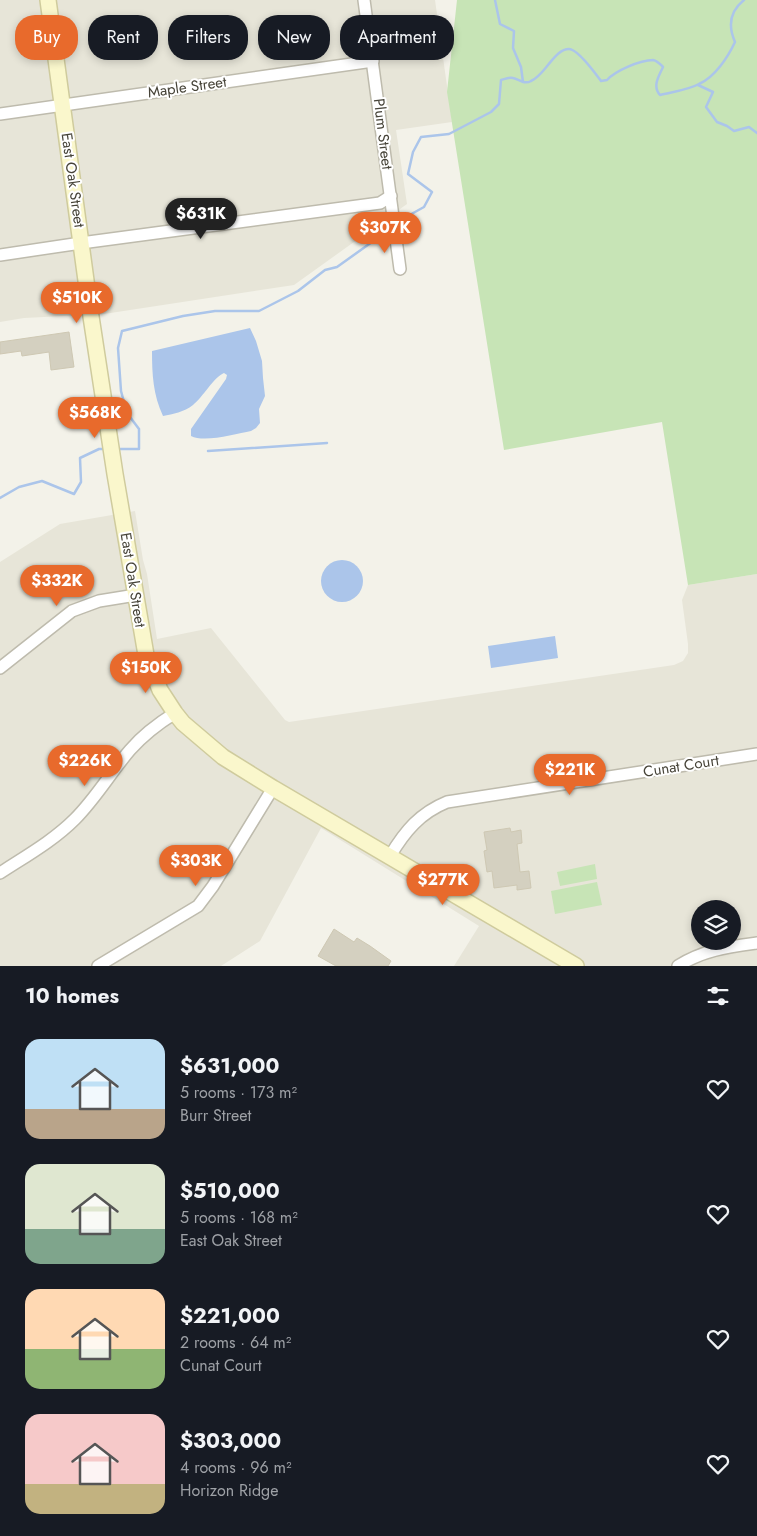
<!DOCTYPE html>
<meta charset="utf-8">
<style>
:root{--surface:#171b24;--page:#20242c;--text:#f1f3f6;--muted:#9ea1a6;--accent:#e86a2c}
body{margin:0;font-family:Jost,sans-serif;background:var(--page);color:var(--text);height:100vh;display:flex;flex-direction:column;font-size:19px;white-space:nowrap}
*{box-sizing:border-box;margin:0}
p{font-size:16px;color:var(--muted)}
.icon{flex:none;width:28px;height:28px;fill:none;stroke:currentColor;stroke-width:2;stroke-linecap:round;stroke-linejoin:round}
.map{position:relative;height:966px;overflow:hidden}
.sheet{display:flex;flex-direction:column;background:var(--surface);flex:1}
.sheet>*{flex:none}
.top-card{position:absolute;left:15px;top:15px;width:500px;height:45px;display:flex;gap:10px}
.controls{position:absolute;left:691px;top:900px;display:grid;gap:10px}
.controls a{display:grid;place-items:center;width:50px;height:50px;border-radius:50%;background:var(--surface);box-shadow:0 2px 8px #0003;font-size:25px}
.price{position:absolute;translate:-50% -42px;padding:0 11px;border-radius:18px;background:var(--accent);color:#fff;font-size:16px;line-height:32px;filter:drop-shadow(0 1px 2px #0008)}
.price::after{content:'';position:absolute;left:50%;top:30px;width:15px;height:11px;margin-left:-8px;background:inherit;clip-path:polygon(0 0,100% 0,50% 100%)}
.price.selected{background:#222;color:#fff}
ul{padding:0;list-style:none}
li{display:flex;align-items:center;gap:15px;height:125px;padding:0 25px}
li span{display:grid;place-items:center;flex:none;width:140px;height:100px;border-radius:15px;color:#555}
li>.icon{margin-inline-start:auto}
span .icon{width:60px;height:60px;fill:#fffc;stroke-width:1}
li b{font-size:21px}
h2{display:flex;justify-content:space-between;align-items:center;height:60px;padding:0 25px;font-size:21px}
.pill{padding:0 18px;border-radius:20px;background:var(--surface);box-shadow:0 2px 8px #0003;font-size:18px;line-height:45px}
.pill.selected{background:var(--accent);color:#fff}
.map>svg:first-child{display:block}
.residential{fill:#e7e5d8;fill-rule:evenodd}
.green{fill:#c7e4b6}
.water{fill:#abc5ea}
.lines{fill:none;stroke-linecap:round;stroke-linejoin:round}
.stream{stroke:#abc5ea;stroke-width:2.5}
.building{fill:#d4d0c0;stroke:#cec8b3}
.street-casing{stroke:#bebbad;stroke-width:14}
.secondary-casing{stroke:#cfcb9d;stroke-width:18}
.street{stroke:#fff;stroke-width:11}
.secondary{stroke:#faf7cc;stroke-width:15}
.labels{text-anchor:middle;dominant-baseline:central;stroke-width:4;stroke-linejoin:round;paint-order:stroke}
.street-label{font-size:15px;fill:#464338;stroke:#fff}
</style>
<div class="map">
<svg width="757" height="966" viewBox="0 0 757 966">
<rect width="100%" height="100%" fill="#f3f2e9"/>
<g class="residential">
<polygon points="0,0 435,0 452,122 396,130 407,204 294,285 104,314 24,318 0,322"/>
<path d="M135,511L143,560L147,574L157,639L211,628L285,720L289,722L674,665L683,661L688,653V644L682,600L688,585L757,574V966H454L479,926L321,828L260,941L221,966H0V562L60,524ZM700,909H732V941H700Z"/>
</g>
<g class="green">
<polygon points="457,0 757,0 757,574 688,585 662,422 504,450 447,92"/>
<polygon points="595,864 597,879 560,886 557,872"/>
<polygon points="597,882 602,905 555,914 551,891"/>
</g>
<g class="water">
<path d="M250,328L256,341L262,361L263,378L265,396L259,409L260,423L256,428L251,431C236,434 204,443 191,436V429L226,379L227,375L224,373C214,377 203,397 193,405C184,412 173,414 163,416C153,395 152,374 152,351Z"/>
<circle cx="342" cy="581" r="21"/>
<polygon points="555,636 558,658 491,668 488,646"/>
</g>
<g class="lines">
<g class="stream">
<polyline points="495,0 500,24 514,31 513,48 521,67 523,82"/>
<polyline points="698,85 713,92 706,107 717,122 727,126 734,131 749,127 757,133"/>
<path d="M397,222L424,207L432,192L408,174L413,152L421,137L449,134L491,112L499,104L501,80C505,79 509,77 513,78C519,79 524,85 531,81C538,78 543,71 548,65C553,59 560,49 569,49C578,49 595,73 601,81L607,80C615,71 640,60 653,60C658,61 660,64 663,67C659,76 652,86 660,95C672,92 688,90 699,84C715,77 728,57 735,42C728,26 730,11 744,0"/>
<polyline points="117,449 139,449 139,429 127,413 121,391 118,348 122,331 183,316 215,311 259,311 298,291 325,270 337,267 372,242 390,226"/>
<polyline points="208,451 327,443"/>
<polyline points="0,498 19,487 42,481 74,494 81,482 80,458 99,449 107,449"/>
</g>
</g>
<g class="building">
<polygon points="69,332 74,367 51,370 49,352 22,356 21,351 0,354 0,342"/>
<polygon points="510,828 511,832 521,830 522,843 517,844 520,872 529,871 531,888 517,890 517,885 494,888 492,871 487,872 484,851 487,850 484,832"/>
<polygon points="334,929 354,942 357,938 370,946 391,961 388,966 336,966 318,956"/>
</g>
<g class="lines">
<defs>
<g id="street">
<polyline points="364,0 400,269"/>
<polyline points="0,114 373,61"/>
<polyline points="0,255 81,243 380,203 391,196"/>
<polyline points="0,668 72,611 99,601 136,595"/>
<path d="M390,856C405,831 420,813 447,802L757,754"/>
<path d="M0,873C26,856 53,841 75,819C96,798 111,772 130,750C143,735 159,723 175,713"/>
<polyline points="98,966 198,906 213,886 273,788"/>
<path d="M678,966C703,950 728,947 757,943"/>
</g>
<polyline id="secondary" points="48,0 90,310 115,474 146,655 160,690 175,713 183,723 223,757 273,788 576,966"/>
</defs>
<use href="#street" class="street-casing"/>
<use href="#secondary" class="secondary-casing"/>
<use href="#street" class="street"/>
<use href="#secondary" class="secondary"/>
</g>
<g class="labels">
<g class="street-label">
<text transform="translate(187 87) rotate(-8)">Maple Street</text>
<text transform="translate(383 134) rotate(83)">Plum Street</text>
<text transform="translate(73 180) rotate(82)">East Oak Street</text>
<text transform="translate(133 580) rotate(81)">East Oak Street</text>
<text transform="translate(681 766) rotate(-9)">Cunat Court</text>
</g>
</g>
</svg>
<div class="controls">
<a><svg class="icon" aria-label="layers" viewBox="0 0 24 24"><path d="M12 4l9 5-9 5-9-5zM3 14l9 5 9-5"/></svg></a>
</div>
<b class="price selected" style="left:201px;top:240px">$631K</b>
<b class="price" style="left:385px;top:254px">$307K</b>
<b class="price" style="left:77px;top:324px">$510K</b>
<b class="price" style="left:95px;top:439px">$568K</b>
<b class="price" style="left:57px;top:607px">$332K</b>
<b class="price" style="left:146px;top:694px">$150K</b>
<b class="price" style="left:85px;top:787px">$226K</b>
<b class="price" style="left:570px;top:796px">$221K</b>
<b class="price" style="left:196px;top:887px">$303K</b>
<b class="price" style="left:443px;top:906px">$277K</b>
<div class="top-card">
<a class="pill selected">Buy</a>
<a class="pill">Rent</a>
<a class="pill">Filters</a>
<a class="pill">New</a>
<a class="pill">Apartment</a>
</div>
</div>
<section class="sheet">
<h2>10 homes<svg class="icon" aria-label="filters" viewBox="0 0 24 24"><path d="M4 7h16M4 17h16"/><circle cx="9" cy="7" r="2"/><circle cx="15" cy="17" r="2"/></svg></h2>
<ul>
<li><span style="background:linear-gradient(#bfe0f5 70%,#b9a48a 0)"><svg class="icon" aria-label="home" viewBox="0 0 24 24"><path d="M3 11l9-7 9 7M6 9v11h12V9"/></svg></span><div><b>$631,000</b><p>5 rooms · 173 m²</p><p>Burr Street</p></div><svg class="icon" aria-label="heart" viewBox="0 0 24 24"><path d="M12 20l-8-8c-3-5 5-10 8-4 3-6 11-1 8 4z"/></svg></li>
<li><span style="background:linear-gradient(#dfe7d0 65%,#7fa58c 0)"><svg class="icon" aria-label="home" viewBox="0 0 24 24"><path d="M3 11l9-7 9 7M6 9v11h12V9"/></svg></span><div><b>$510,000</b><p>5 rooms · 168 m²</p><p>East Oak Street</p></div><svg class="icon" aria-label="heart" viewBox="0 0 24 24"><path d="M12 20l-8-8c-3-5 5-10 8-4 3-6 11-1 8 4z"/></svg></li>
<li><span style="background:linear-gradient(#ffd9b3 60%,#8fb573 0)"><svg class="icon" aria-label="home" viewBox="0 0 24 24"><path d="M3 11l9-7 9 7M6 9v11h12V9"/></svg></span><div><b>$221,000</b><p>2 rooms · 64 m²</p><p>Cunat Court</p></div><svg class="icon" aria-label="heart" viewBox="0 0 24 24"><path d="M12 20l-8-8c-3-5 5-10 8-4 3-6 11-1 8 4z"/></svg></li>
<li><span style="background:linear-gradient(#f6c9c9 70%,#c2b280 0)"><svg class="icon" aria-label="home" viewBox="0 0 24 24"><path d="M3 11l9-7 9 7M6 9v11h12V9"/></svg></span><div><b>$303,000</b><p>4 rooms · 96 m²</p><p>Horizon Ridge</p></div><svg class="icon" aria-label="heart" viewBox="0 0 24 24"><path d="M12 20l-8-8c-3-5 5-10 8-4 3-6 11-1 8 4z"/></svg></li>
</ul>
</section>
